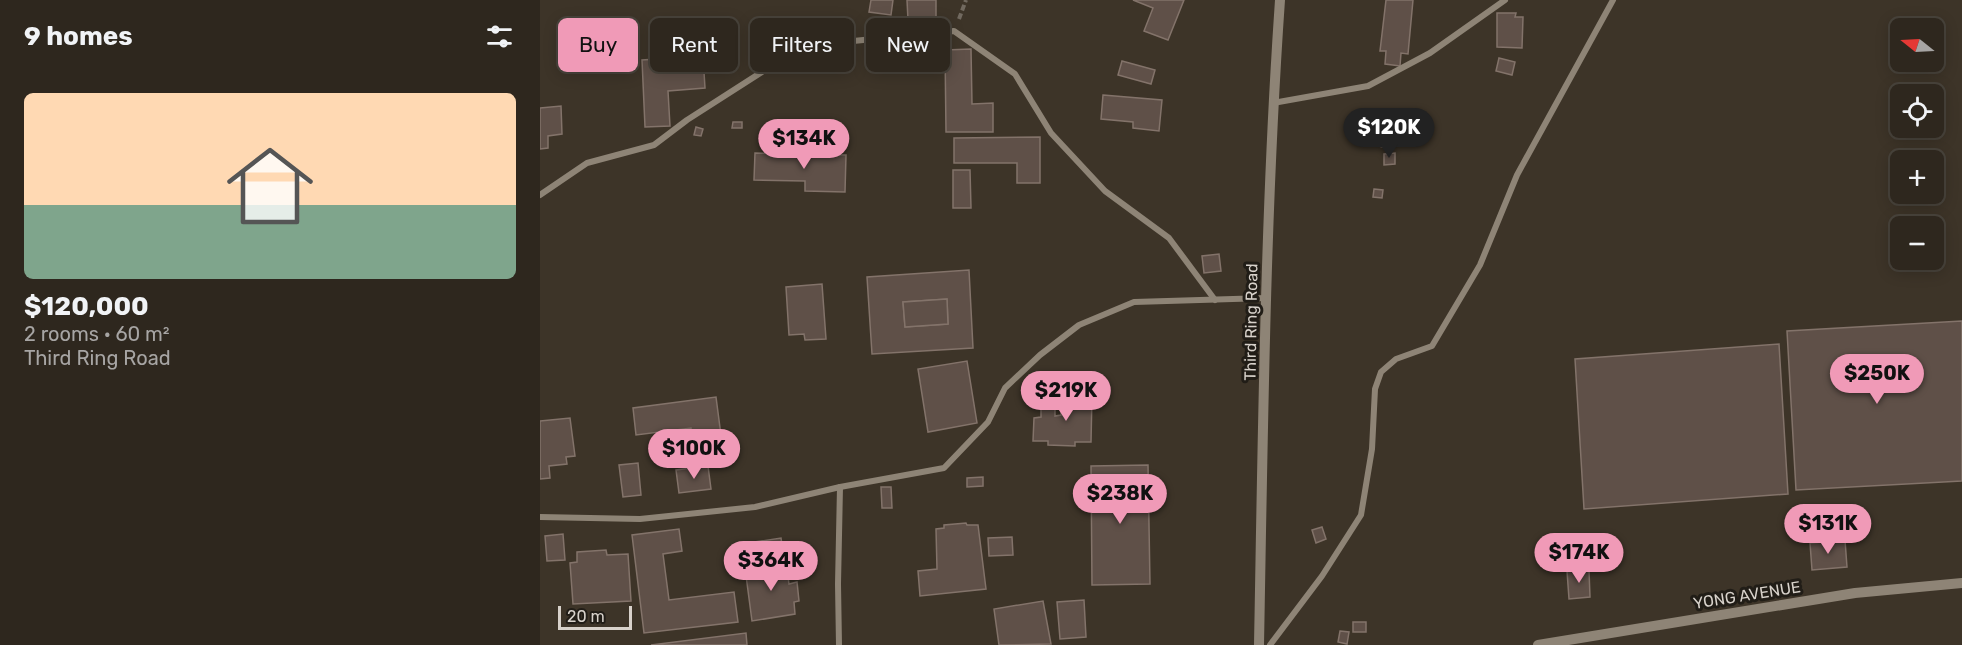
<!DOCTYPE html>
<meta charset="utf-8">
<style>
:root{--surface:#2e271e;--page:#3a332b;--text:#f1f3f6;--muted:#a7a5a4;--line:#49443c;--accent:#f09ab7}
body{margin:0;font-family:Rubik,sans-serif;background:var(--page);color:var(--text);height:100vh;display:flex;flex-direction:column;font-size:22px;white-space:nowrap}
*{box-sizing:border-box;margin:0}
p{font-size:20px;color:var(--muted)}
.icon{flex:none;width:33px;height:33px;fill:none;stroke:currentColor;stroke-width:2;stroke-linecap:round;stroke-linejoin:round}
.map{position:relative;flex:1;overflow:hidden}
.panel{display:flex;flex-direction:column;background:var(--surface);width:540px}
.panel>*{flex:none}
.banner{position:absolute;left:18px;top:18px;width:570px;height:54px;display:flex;gap:12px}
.needle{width:39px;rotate:288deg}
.buttons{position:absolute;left:1350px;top:18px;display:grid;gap:12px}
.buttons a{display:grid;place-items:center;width:54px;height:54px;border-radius:9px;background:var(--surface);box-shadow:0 3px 15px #0003,0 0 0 2px var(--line);font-size:30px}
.scale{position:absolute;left:18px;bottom:15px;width:74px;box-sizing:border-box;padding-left:6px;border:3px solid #d8d2cb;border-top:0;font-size:16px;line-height:21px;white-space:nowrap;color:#d8d2cb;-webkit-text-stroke:4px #211d17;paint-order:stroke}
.price{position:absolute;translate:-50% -51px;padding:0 14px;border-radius:21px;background:var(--accent);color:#111;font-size:20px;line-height:39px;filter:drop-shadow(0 2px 3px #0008)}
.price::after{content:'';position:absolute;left:50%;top:36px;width:18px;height:14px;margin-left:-9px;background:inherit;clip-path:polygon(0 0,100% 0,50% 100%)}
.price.current{background:#222;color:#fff}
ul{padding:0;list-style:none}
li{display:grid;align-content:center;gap:12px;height:318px;padding:0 24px}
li+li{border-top:2px solid var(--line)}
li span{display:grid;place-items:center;height:186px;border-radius:9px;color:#555}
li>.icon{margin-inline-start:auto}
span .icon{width:108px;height:108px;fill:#fffc;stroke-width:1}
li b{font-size:26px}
h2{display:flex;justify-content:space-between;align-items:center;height:72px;padding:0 24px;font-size:26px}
.pill{padding:0 21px;border-radius:9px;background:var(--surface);box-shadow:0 3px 15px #0003,0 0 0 2px var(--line);font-size:21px;line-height:54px}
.pill.current{background:var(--accent);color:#111}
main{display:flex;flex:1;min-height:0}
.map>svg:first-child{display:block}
.building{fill:#5f5048;stroke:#83736a;stroke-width:1.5;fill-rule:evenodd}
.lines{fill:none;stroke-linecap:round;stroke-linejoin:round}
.path{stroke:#71695f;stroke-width:4;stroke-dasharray:6 3;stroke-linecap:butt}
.minor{stroke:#8e8476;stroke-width:6}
.tertiary{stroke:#8e8476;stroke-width:10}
.labels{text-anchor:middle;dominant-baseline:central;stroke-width:6;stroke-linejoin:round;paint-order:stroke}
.street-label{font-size:16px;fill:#d8d2cb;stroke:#211d17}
</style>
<main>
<section class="panel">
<h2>9 homes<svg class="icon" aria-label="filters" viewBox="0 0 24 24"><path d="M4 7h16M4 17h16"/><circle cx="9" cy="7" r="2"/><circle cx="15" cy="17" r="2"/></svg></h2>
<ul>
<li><span style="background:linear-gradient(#ffd9b3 60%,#7fa58c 0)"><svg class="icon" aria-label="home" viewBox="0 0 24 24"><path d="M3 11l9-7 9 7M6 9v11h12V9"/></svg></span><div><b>$120,000</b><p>2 rooms · 60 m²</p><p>Third Ring Road</p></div></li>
</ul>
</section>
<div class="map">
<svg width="1422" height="645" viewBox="0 0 1422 645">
<rect width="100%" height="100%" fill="#3d3428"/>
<g class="building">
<polygon points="331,0 353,0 351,15 329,12"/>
<polygon points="367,0 396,0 396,19 368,20"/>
<polygon points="593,0 644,0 628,40 604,31 613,8"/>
<polygon points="846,0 873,0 868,54 861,53 860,66 845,64 846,51 840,51"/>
<polygon points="957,13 976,13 975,17 983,17 982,48 957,47"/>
<polygon points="431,49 432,104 453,103 453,132 406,132 405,50"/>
<polygon points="163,56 165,88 128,91 130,126 105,127 102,60"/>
<polygon points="959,58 975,62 972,75 956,71"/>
<polygon points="582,61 615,70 611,84 578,75"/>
<polygon points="563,95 622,100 619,131 593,128 593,122 561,119"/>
<polygon points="21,106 22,134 8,136 8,148 0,149 0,108"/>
<polygon points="193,122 202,122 202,128 192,128"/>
<polygon points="156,127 163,129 161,136 154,135"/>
<polygon points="834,127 851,130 847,148 830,144"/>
<polygon points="500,137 500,183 477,183 477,163 414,163 414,138"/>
<polygon points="215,153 306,155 305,192 265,191 265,181 214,180"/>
<polygon points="855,153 855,164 844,165 844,154"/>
<polygon points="413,170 430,170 431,208 413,208"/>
<polygon points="834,189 843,190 842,198 833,197"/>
<polygon points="679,254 681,271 664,273 662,256"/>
<path d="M429,270L433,348L332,354L327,277ZM407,299L408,324L365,327L363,302Z"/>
<polygon points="282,284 286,339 265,340 264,334 249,335 246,287"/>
<polygon points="407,299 408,324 365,327 363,302"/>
<polygon points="1422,321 1422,481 1256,490 1247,331"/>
<polygon points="1239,344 1248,494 1044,509 1035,359"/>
<polygon points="427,361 437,423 388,432 378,369"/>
<polygon points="521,395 552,395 551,442 535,442 535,446 508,445 508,441 493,441 494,418 501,417 501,409 515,409 515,416 521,415"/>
<polygon points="176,397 182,443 153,447 151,428 96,435 93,408"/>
<polygon points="30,418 35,456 26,457 27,464 9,466 10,478 0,479 0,421"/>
<polygon points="98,463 101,495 83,497 79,465"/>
<polygon points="608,465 610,584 552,585 551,466"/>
<polygon points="168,466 171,489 139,493 136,470"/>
<polygon points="443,477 443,486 427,487 427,478"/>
<polygon points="341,487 351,487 352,508 342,508"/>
<polygon points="426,523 427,525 438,525 446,589 380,596 378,571 397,569 396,529 404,528 404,525"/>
<polygon points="782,527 786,539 776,543 772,530"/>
<polygon points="139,529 142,551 123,554 129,600 194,592 198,622 104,633 92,535"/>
<polygon points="23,534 25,560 7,561 5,536"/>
<polygon points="472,537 473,555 449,556 448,538"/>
<polygon points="241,538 244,558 205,564 202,544"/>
<polygon points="1305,540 1307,567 1272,570 1270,543"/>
<polygon points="66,550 67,555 88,554 91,601 33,604 30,563 37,562 37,552"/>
<polygon points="246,562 249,584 257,582 259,601 254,602 255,614 212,621 205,568"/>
<polygon points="1049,570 1050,597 1029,599 1027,571"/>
<polygon points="544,600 546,637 520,639 517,602"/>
<polygon points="503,601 511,644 459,645 454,609"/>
<rect x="813" y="622" width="13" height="10"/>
<polygon points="800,631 809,632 807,644 798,642"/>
<polygon points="206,633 207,645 111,645"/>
</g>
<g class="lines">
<polyline class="path" points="419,19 426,0"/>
<g class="minor">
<polyline points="733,103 828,86 890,53 965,0"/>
<polyline points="0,195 47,163 114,145 147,120 228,68 283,44 414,31 475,74 511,133 565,191 629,238 675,300"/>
<polyline points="0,517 100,519 215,507 300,487 404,468 448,422 465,388 500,355 539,325 594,302 726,298"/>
<polyline points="299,645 298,584 300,487"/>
<polyline points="730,645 782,576 821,515 832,449 835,389 841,372 856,359 892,346 940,265 977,175 1073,0"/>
</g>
<g class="tertiary">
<path d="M719,645C723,430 725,215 740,0"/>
<polyline points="998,645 1315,593 1422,583"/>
</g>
</g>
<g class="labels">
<g class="street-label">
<text transform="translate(711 322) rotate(-89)">Third Ring Road</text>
<text transform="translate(1207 595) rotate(-9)">YONG AVENUE</text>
</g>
</g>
</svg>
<div class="buttons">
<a><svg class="needle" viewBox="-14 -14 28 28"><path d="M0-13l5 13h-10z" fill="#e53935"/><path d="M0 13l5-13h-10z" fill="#a7a5a4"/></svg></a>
<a><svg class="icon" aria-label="locate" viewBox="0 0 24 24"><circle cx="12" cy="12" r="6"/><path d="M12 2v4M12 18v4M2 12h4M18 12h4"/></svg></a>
<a>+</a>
<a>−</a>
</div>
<div class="scale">20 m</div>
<b class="price current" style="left:849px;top:159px">$120K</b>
<b class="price" style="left:264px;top:170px">$134K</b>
<b class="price" style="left:1337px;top:405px">$250K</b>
<b class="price" style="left:526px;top:422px">$219K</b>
<b class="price" style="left:154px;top:480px">$100K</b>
<b class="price" style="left:580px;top:525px">$238K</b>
<b class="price" style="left:1288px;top:555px">$131K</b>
<b class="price" style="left:1039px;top:584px">$174K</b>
<b class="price" style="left:231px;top:592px">$364K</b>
<div class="banner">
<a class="pill current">Buy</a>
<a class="pill">Rent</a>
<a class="pill">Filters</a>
<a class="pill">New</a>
</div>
</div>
</main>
